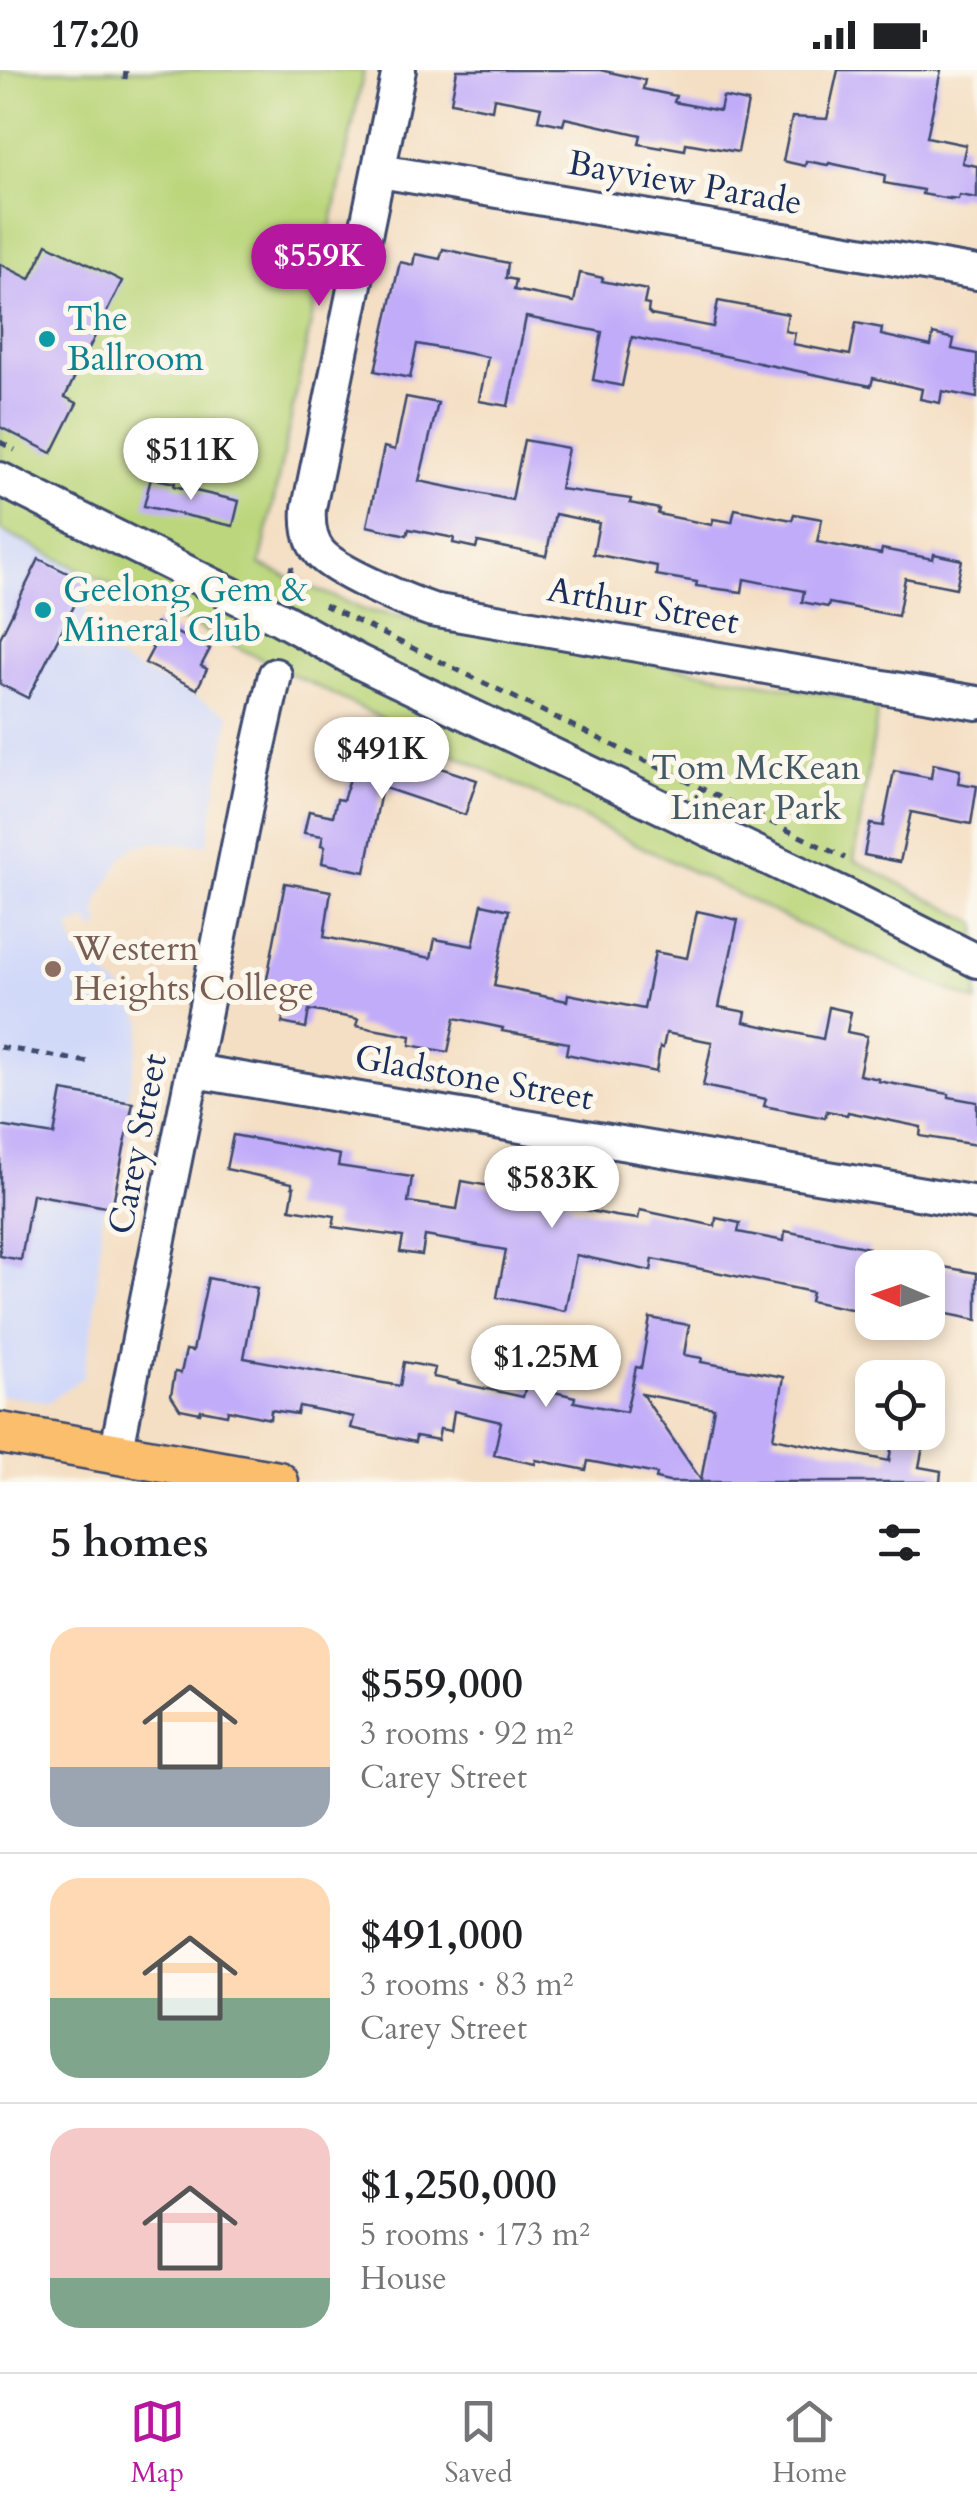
<!DOCTYPE html>
<meta charset="utf-8">
<style>
:root{--surface:#fff;--page:#f2f2f2;--text:#202124;--muted:#757577;--line:#e0e0e0;--accent:#b5179e}
body{margin:0;font-family:Cardo,serif;background:var(--page);color:var(--text);height:100vh;display:flex;flex-direction:column;font-size:38px;white-space:nowrap}
*{box-sizing:border-box;margin:0}
p{font-size:32px;color:var(--muted)}
.icon{flex:none;width:55px;height:55px;fill:none;stroke:currentColor;stroke-width:2;stroke-linecap:round;stroke-linejoin:round}
.map{position:relative;height:1412px;overflow:hidden}
.side{display:flex;flex-direction:column;background:var(--surface);flex:1}
.side>*{flex:none}
.needle{width:65px;rotate:272deg}
.controls{position:absolute;left:855px;top:1180px;display:grid;gap:20px}
.controls a{display:grid;place-items:center;width:90px;height:90px;border-radius:20px;background:var(--surface);box-shadow:0 5px 15px #0003;font-size:50px}
.price{position:absolute;translate:-50% -85px;padding:0 22px;border-radius:35px;background:#fff;color:#222;font-size:32px;line-height:65px;filter:drop-shadow(0 2px 5px #0008)}
.price::after{content:'';position:absolute;left:50%;top:60px;width:30px;height:22px;margin-left:-15px;background:inherit;clip-path:polygon(0 0,100% 0,50% 100%)}
.price.active{background:var(--accent);color:#fff}
ul{padding:0;list-style:none}
li{display:flex;align-items:center;gap:30px;height:250px;padding:0 50px}
li+li{border-top:2px solid var(--line)}
li span{display:grid;place-items:center;flex:none;width:280px;height:200px;border-radius:30px;color:#555}
li>.icon{margin-inline-start:auto}
span .icon{width:120px;height:120px;fill:#fffc;stroke-width:1}
li b{font-size:42px}
h2{display:flex;justify-content:space-between;align-items:center;height:120px;padding:0 50px;font-size:42px}
.status{display:flex;justify-content:space-between;align-items:center;height:70px;padding:0 50px;background:var(--surface);direction:ltr}
.status svg{height:28px;fill:currentColor}
.dock{display:flex;justify-content:space-around;align-items:center;height:140px;border-top:2px solid var(--line);background:var(--surface);font-size:28px;color:var(--muted)}
.dock a{display:grid;justify-items:center;gap:5px}
.dock .active{color:var(--accent)}
.map>svg:first-child{display:block}
.built{fill:#d1d9f9}
.green{fill:#bbd67b;stroke:#6b826c;stroke-width:2.5}
.building{fill:#c1acf9;fill-rule:evenodd}
.lines{fill:none;stroke-linecap:round;stroke-linejoin:round}
.minor-casing{stroke:#3c496d;stroke-width:38}
.major-casing{stroke:#3c496d;stroke-width:45}
.path{stroke:#3c496d;stroke-width:5;stroke-dasharray:8 8;stroke-linecap:butt}
.minor{stroke:#fff;stroke-width:32}
.major{stroke:#fabe6d;stroke-width:40}
.culture-dot{fill:#0f9aa8;stroke:#fbf7ec;stroke-width:4}
.education-dot{fill:#8d6e63;stroke:#fbf7ec;stroke-width:4}
.labels{text-anchor:middle;dominant-baseline:central;stroke-width:10;stroke-linejoin:round;paint-order:stroke}
.street-label{font-size:35px;fill:#1b2f5e;stroke:#fbf7ec}
.culture-label{font-size:35px;fill:#0d838f;stroke:#fbf7ec;text-anchor:start}
.park-label{font-size:35px;fill:#435965;stroke:#fbf7ec}
.education-label{font-size:35px;fill:#785e54;stroke:#fbf7ec;text-anchor:start}
</style>
<div class="status"><b>17:20</b><svg viewBox="0 0 49 12"><path d="M0 12V9h3v3zM5 12V6h3v6zM10 12V3h3v9zM15 12V0h3v12zM26 1h20v11H26zM47 4h2v5h-2z"/></svg></div>
<div class="map">
<svg width="977" height="1412" viewBox="0 0 977 1412">
<rect width="100%" height="100%" fill="#fbf7ec"/>
<filter id="ink" filterUnits="userSpaceOnUse"><feTurbulence type="fractalNoise" baseFrequency=".01" numOctaves="2"/><feDisplacementMap in="SourceGraphic" scale="20" xChannelSelector="R" yChannelSelector="G"/><feConvolveMatrix kernelMatrix="1 2 1 2 8 2 1 2 1" color-interpolation-filters="sRGB"/></filter>
<filter id="wash" filterUnits="userSpaceOnUse"><feTurbulence type="fractalNoise" baseFrequency=".0048" numOctaves="4" result="noise"/><feDisplacementMap in="SourceGraphic" scale="40" xChannelSelector="R" yChannelSelector="G"/><feGaussianBlur stdDeviation="2.25" result="paint"/><feColorMatrix in="noise" values="0 0 0 0 0 0 0 0 0 0 0 0 0 0 0 0 0 1.4 0 .05"/><feComposite in="paint" operator="in"/></filter>
<g filter="url(#wash)">
<rect width="100%" height="100%" fill="#f4dfc4"/>
<polygon class="built" points="0,460 94,506 80,572 230,644 207,775 157,772 138,775 123,786 98,831 97,840 100,858 92,860 88,850 69,858 79,888 99,880 109,909 127,924 143,952 102,1147 95,1245 83,1307 49,1332 0,1325"/>
<polygon class="green" points="0,0 364,0 260,495 364,540 879,634 854,790 977,853 977,932 798,854 0,460"/>
<g id="blocks">
<g class="building">
<polygon points="457,0 600,0 645,10 643,19 676,26 674,32 720,41 723,27 748,32 738,82 686,73 685,80 662,76 662,78 639,74 641,65 565,48 563,55 538,50 541,37 494,28 492,40 451,32"/>
<polygon points="838,0 941,0 927,67 966,75 962,93 977,96 977,128 959,125 958,129 950,128 950,129 922,124 923,120 884,113 885,105 829,93 828,95 806,91 805,96 783,91 792,47 827,49"/>
<polygon points="47,174 122,211 65,327 77,333 52,383 0,357 0,194 30,209"/>
<polygon points="443,179 508,193 506,208 516,210 514,220 574,232 580,203 603,208 602,211 647,220 644,234 649,235 648,242 651,245 713,257 718,231 788,244 785,261 795,263 793,274 850,285 856,253 882,258 881,265 931,276 933,264 954,269 952,279 977,284 977,328 942,321 940,333 920,329 922,319 873,308 871,316 632,267 622,316 593,310 602,262 526,247 508,336 479,331 488,287 417,274 410,308 375,301 400,192 413,195 415,184 440,189"/>
<polygon points="406,327 438,333 419,411 512,430 524,370 568,378 560,419 631,429 630,433 659,439 658,444 712,455 713,449 732,452 735,439 792,450 794,444 822,449 817,472 881,484 882,479 933,489 934,484 962,490 956,518 905,508 898,546 829,533 828,537 802,532 804,521 744,509 742,522 696,516 697,512 656,505 657,496 593,484 599,453 555,444 546,486 478,472 476,478 453,473 454,468 409,459 407,465 367,456 384,377 395,380"/>
<polygon points="151,408 175,413 174,416 239,431 233,456 144,436"/>
<polygon points="39,489 86,512 28,628 0,614 0,568"/>
<polygon points="156,553 210,579 201,596 207,599 197,619 145,593 153,578 146,574"/>
<polygon points="362,672 477,710 465,745 382,717 365,802 322,793 325,776 321,775 323,766 304,763 309,741 333,746 337,729 343,730"/>
<polygon points="933,694 960,700 958,713 977,716 971,754 911,742 900,792 864,785 870,754 883,756 894,701 931,708"/>
<polygon points="285,813 331,821 324,867 431,888 435,869 473,876 482,834 509,840 494,916 567,931 568,924 644,939 655,882 687,888 697,841 738,850 719,937 746,942 744,952 823,969 829,937 851,942 847,962 867,966 859,1005 879,1009 878,1011 949,1024 949,1027 977,1032 977,1075 920,1066 921,1057 848,1042 847,1045 827,1041 825,1048 764,1036 766,1029 703,1016 712,972 666,963 663,978 660,977 656,1002 566,984 568,973 502,961 503,958 455,948 448,982 410,975 411,966 356,956 358,949 309,940 306,958 282,953 286,935 263,930"/>
<polygon points="62,1021 133,1033 112,1138 32,1124 21,1190 0,1186 0,1056 54,1065"/>
<polygon points="233,1065 340,1085 338,1096 412,1107 408,1132 457,1139 462,1111 528,1123 529,1120 541,1123 542,1121 566,1125 565,1131 572,1132 571,1137 615,1146 638,1149 640,1140 715,1156 716,1148 740,1153 738,1162 784,1171 785,1161 869,1178 867,1185 872,1186 861,1241 810,1231 812,1222 653,1189 651,1201 576,1185 565,1241 497,1227 506,1180 425,1166 422,1185 400,1182 403,1167 333,1157 335,1146 290,1139 294,1117 292,1117 292,1113 226,1099"/>
<polygon points="928,1194 977,1203 977,1250 928,1240"/>
<path d="M208,1208L257,1218L244,1288L400,1316L404,1292L435,1298L433,1307L460,1312L459,1313L523,1327L526,1315L575,1327L574,1332L626,1342L636,1297L641,1298L650,1248L689,1255L684,1285L702,1288L701,1292L784,1307L773,1368L889,1391L894,1362H926L919,1397L941,1401L940,1412H669L656,1409L657,1404L588,1391L586,1400L536,1390L535,1394L494,1385L501,1352L454,1341L451,1361L440,1359L438,1370L416,1366L415,1372L351,1358L354,1347L299,1336L297,1344L271,1340L270,1349L228,1340L227,1345L201,1340L200,1343L180,1339L171,1325L175,1302L181,1303L186,1280L193,1281ZM642,1324L714,1338L701,1410Z"/>
</g>
</g>
</g>
<g filter="url(#ink)">
<use href="#blocks" fill-opacity="0" stroke="#3c496d" stroke-width="2.5"/>
<g class="lines">
<defs>
<g id="minor">
<path d="M399,0L309,438C308,454 309,470 320,483C335,501 408,532 432,540L977,633"/>
<polyline points="380,101 977,203"/>
<polyline points="0,409 281,549 359,592 847,826 977,891"/>
<polyline points="194,1001 977,1133"/>
<polyline points="116,1383 252,707 275,605"/>
</g>
<polyline id="major" points="0,1363 278,1412"/>
</defs>
<use href="#minor" class="minor-casing"/>
<use href="#major" class="major-casing"/>
<g class="path">
<polyline points="125,9 126,0"/>
<polyline points="0,372 15,380"/>
<polyline points="287,520 292,496"/>
<polyline points="324,535 845,788"/>
<polyline points="0,977 88,992"/>
</g>
<use href="#minor" class="minor"/>
<use href="#major" class="major"/>
</g>
</g>
<g class="culture-dot">
<circle cx="47" cy="269" r="10"/>
<circle cx="43" cy="540" r="10"/>
</g>
<circle class="education-dot" cx="53" cy="899" r="10"/>
<g class="labels">
<g class="street-label">
<text transform="translate(685 113) rotate(10)">Bayview Parade</text>
<text transform="translate(643 536) rotate(10)">Arthur Street</text>
<text transform="translate(474 1008) rotate(10)">Gladstone Street</text>
<text transform="translate(138 1074) rotate(-79)">Carey Street</text>
</g>
<g class="culture-label">
<text x="67" y="249">The<tspan x="67" dy="40">Ballroom</tspan></text>
<text x="63" y="520">Geelong Gem &amp;<tspan x="63" dy="40">Mineral Club</tspan></text>
</g>
<g class="park-label">
<text x="756" y="698">Tom McKean<tspan x="756" dy="40">Linear Park</tspan></text>
</g>
<g class="education-label">
<text x="73" y="879">Western<tspan x="73" dy="40">Heights College</tspan></text>
</g>
</g>
</svg>
<div class="controls">
<a><svg class="needle" viewBox="-14 -14 28 28"><path d="M0-13l5 13h-10z" fill="#e53935"/><path d="M0 13l5-13h-10z" fill="#757577"/></svg></a>
<a><svg class="icon" aria-label="locate" viewBox="0 0 24 24"><circle cx="12" cy="12" r="6"/><path d="M12 2v4M12 18v4M2 12h4M18 12h4"/></svg></a>
</div>
<b class="price active" style="left:319px;top:239px">$559K</b>
<b class="price" style="left:191px;top:433px">$511K</b>
<b class="price" style="left:382px;top:732px">$491K</b>
<b class="price" style="left:552px;top:1161px">$583K</b>
<b class="price" style="left:546px;top:1340px">$1.25M</b>
</div>
<section class="side">
<h2>5 homes<svg class="icon" aria-label="filters" viewBox="0 0 24 24"><path d="M4 7h16M4 17h16"/><circle cx="9" cy="7" r="2"/><circle cx="15" cy="17" r="2"/></svg></h2>
<ul>
<li><span style="background:linear-gradient(#ffd9b3 70%,#9aa5b1 0)"><svg class="icon" aria-label="home" viewBox="0 0 24 24"><path d="M3 11l9-7 9 7M6 9v11h12V9"/></svg></span><div><b>$559,000</b><p>3 rooms · 92 m²</p><p>Carey Street</p></div></li>
<li><span style="background:linear-gradient(#ffd9b3 60%,#7fa58c 0)"><svg class="icon" aria-label="home" viewBox="0 0 24 24"><path d="M3 11l9-7 9 7M6 9v11h12V9"/></svg></span><div><b>$491,000</b><p>3 rooms · 83 m²</p><p>Carey Street</p></div></li>
<li><span style="background:linear-gradient(#f6c9c9 75%,#7fa58c 0)"><svg class="icon" aria-label="home" viewBox="0 0 24 24"><path d="M3 11l9-7 9 7M6 9v11h12V9"/></svg></span><div><b>$1,250,000</b><p>5 rooms · 173 m²</p><p>House</p></div></li>
</ul>
</section>
<nav class="dock">
<a class="active"><svg class="icon" aria-label="map" viewBox="0 0 24 24"><path d="M3 6l6-2 6 2 6-2v14l-6 2-6-2-6 2zM9 4v14M15 6v14"/></svg>Map</a>
<a><svg class="icon" aria-label="saved" viewBox="0 0 24 24"><path d="M7 4h10v16l-5-4-5 4z"/></svg>Saved</a>
<a><svg class="icon" aria-label="home" viewBox="0 0 24 24"><path d="M3 11l9-7 9 7M6 9v11h12V9"/></svg>Home</a>
</nav>
